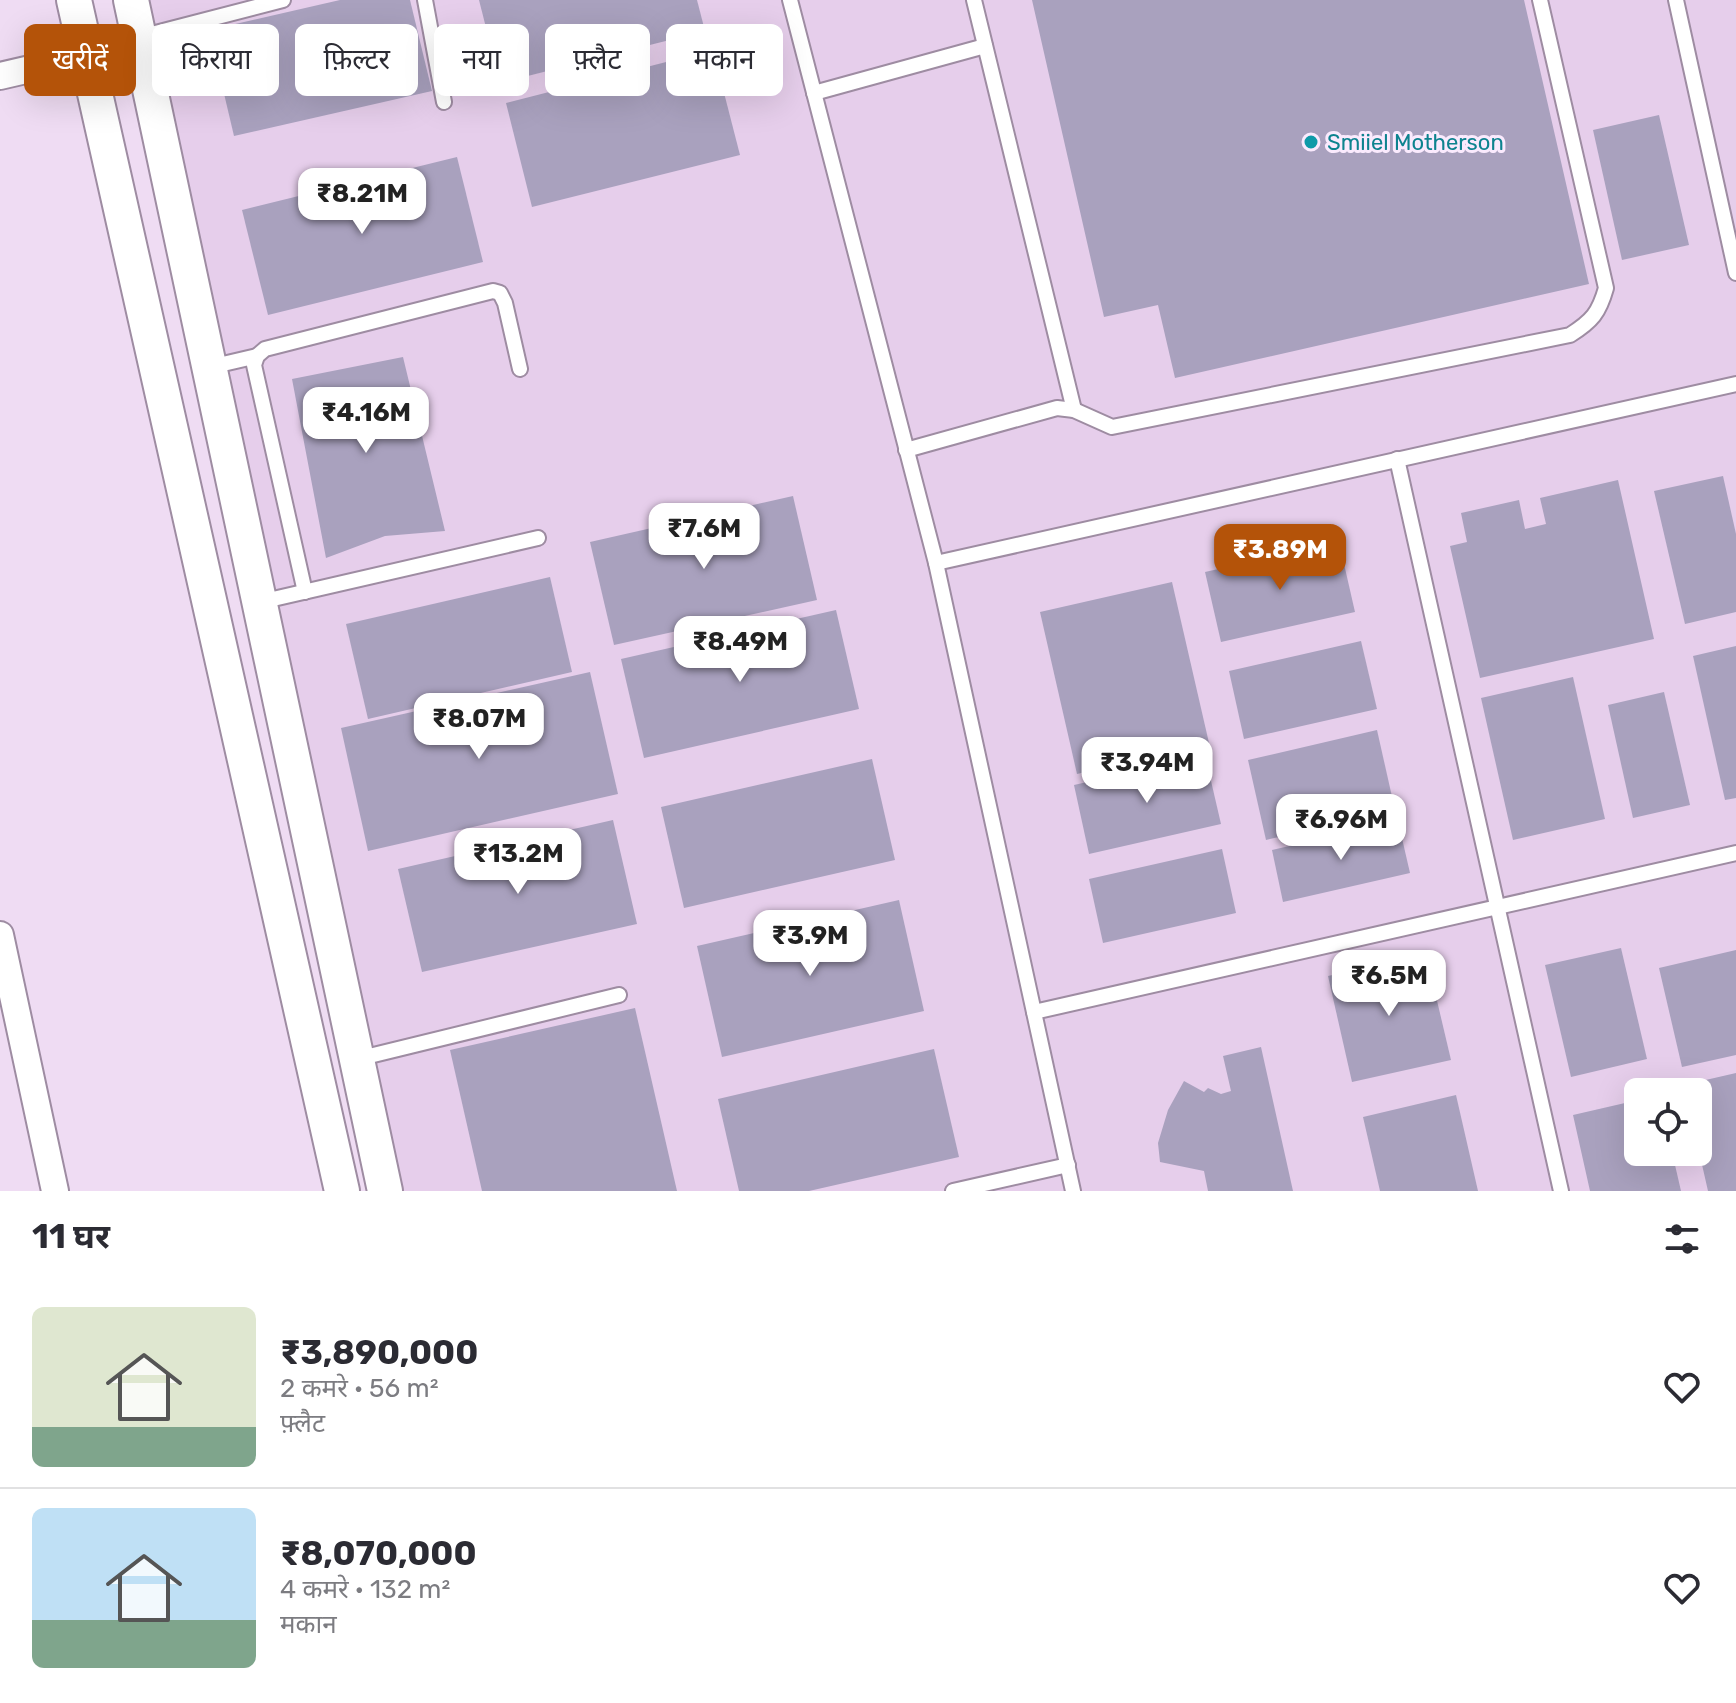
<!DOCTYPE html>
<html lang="hi">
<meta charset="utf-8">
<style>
:root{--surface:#fff;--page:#f2f2f3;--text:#2b2b33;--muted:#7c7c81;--line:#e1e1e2;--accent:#b45309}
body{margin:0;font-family:Rubik,"Noto Sans Devanagari",sans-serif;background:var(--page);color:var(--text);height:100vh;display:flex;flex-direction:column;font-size:30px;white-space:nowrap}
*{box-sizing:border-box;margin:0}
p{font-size:26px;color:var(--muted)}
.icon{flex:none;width:44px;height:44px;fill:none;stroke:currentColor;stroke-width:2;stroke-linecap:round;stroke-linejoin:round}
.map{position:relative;height:1191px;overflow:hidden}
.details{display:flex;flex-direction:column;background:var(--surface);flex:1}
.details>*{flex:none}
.banner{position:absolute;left:24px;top:24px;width:800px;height:72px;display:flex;gap:16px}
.fabs{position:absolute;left:1624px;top:1078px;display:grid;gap:16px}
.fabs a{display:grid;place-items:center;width:88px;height:88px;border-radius:12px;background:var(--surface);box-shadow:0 8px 32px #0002;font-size:40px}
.price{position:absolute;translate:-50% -68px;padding:0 18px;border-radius:16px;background:#fff;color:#222;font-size:26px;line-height:52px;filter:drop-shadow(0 2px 4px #0008)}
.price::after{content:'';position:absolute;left:50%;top:48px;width:24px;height:18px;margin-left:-12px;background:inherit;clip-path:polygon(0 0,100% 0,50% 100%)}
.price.current{background:var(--accent);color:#fff}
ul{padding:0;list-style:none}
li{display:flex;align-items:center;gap:24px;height:200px;padding:0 32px}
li+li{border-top:2px solid var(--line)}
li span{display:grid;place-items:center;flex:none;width:224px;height:160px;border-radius:12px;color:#555}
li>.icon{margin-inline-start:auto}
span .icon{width:96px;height:96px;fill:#fffc;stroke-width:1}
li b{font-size:34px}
h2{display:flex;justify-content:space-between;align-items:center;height:96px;padding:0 32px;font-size:34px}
.tag{padding:0 28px;border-radius:12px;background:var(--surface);box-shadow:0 8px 32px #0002;font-size:28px;line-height:72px}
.tag.current{background:var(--accent);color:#fff}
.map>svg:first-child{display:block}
.built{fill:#e6ceeb;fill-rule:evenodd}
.building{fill:#a9a1be}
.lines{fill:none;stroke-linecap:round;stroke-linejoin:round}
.service-casing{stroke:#9e8ca2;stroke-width:18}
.minor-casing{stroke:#9e8ca2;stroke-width:30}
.tertiary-casing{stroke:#9e8ca2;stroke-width:38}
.service{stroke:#fff;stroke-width:14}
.minor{stroke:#fff;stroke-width:26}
.tertiary{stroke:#fff;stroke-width:34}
.culture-dot{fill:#0f9aa8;stroke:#faeafd;stroke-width:3}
.labels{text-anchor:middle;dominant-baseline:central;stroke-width:6;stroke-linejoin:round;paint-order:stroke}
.culture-label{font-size:22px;fill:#0d838f;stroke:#faeafd;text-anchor:start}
</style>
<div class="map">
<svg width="1736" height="1191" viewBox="0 0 1736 1191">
<rect width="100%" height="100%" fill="#efdcf3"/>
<path class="built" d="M112,0H1736V1191H372ZM1638,1092H1698V1152H1638Z"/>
<g class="building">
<polygon points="340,0 410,0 432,91 234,136 209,30"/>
<polygon points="479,0 697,0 705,31 500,83"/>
<polygon points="1032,0 1524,0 1589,284 1175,378 1158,305 1104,317"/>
<polygon points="713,50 740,155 532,207 506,103"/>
<polygon points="1659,115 1689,245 1622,260 1593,130"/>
<polygon points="457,157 483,262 268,315 242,210"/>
<polygon points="403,357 445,531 385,536 326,558 292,379"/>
<polygon points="1723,476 1736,534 1736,612 1685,624 1654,491"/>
<polygon points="1618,480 1654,639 1480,678 1450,546 1467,542 1461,513 1519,500 1525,529 1546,524 1540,498"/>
<polygon points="793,496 817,600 614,645 590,542"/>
<polygon points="1339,542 1355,612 1221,642 1205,572"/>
<polygon points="550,577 572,672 368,719 346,624"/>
<polygon points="1172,582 1209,743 1077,774 1040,612"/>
<polygon points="836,610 859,709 644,758 621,659"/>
<polygon points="1361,641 1377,709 1244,739 1229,671"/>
<polygon points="1736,646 1736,798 1725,800 1693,656"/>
<polygon points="590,672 618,794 368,851 341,728"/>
<polygon points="1573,677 1605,819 1513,840 1481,698"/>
<polygon points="1664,692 1690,805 1633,818 1608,705"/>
<polygon points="1377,730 1395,810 1266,840 1248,760"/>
<polygon points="1205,755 1221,824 1089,854 1074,785"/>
<polygon points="872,759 895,860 684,908 661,807"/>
<polygon points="613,820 637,924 422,972 398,869"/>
<polygon points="1398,821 1410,873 1283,902 1272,850"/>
<polygon points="1222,849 1236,913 1103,943 1089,879"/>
<polygon points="899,900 924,1011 722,1057 697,946"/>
<polygon points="1621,948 1647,1059 1571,1077 1545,965"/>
<polygon points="1736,950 1736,1055 1682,1067 1659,968"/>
<polygon points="1426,954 1451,1060 1352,1082 1328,976"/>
<polygon points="635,1008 677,1191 482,1191 450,1050"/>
<polygon points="1261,1047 1293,1191 1208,1191 1204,1171 1160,1162 1158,1143 1168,1110 1184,1081 1204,1092 1208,1088 1221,1094 1231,1091 1223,1056"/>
<polygon points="934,1049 959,1157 809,1191 739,1191 718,1099"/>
<polygon points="1736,1073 1736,1191 1708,1191 1698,1147 1698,1092 1686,1092 1684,1085"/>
<polygon points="1456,1095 1478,1191 1380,1191 1363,1117"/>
<polygon points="1638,1100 1638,1152 1672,1152 1681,1191 1590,1191 1573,1115"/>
</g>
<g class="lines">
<defs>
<g id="service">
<polyline points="425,0 444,102"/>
<polyline points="790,0 936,563 1073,1191"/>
<polyline points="974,0 1074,410"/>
<polyline points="1676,0 1736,273"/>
<polyline points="86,56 140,37 283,0"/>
<polyline points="814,93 985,46"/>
<polyline points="210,367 257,356"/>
<path d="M906,450L1057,408L1074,410L1112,427L1570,335C1592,321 1599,313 1606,288L1540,0"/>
<polyline points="1397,459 1561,1191"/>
<polyline points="936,563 1736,384"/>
<polyline points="305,592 254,365 257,356 265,349 493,291 500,293 505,303 520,369"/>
<polyline points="260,602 538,538"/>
<polyline points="1034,1012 1736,853"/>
<polyline points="357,1059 619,995"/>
<polyline points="953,1191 1068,1165"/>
</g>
<g id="minor">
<polyline points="0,76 86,56"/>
<polyline points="0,935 55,1191"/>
</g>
<g id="tertiary">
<polyline points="74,0 342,1191"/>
<polyline points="131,0 385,1191"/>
</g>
</defs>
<use href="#service" class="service-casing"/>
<use href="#minor" class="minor-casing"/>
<use href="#tertiary" class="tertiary-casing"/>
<use href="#service" class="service"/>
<use href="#minor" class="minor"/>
<use href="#tertiary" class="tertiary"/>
</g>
<circle class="culture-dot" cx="1311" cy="142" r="8"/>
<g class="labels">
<g class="culture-label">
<text x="1327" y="142">Smiiel Motherson</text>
</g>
</g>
</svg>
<div class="fabs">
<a><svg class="icon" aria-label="locate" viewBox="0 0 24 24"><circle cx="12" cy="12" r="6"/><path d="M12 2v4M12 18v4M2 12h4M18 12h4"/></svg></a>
</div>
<b class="price" style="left:362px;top:236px">₹8.21M</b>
<b class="price" style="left:366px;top:455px">₹4.16M</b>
<b class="price" style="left:704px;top:571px">₹7.6M</b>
<b class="price current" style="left:1280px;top:592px">₹3.89M</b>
<b class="price" style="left:740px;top:684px">₹8.49M</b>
<b class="price" style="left:479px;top:761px">₹8.07M</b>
<b class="price" style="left:1147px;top:805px">₹3.94M</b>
<b class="price" style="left:1341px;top:862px">₹6.96M</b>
<b class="price" style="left:518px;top:896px">₹13.2M</b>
<b class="price" style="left:810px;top:978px">₹3.9M</b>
<b class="price" style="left:1389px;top:1018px">₹6.5M</b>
<div class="banner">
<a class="tag current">खरीदें</a>
<a class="tag">किराया</a>
<a class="tag">फ़िल्टर</a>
<a class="tag">नया</a>
<a class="tag">फ़्लैट</a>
<a class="tag">मकान</a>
</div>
</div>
<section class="details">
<h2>11 घर<svg class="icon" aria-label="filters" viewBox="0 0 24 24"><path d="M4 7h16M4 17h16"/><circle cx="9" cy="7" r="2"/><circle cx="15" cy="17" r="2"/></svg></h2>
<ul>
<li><span style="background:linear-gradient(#dfe7d0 75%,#7fa58c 0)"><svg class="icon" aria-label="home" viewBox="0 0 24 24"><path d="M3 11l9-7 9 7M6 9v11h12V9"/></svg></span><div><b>₹3,890,000</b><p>2 कमरे · 56 m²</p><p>फ़्लैट</p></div><svg class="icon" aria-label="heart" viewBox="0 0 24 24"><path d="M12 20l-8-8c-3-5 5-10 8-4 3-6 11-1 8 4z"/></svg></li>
<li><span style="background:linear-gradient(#bfe0f5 70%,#7fa58c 0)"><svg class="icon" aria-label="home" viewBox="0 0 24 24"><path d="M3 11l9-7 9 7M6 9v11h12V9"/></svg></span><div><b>₹8,070,000</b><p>4 कमरे · 132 m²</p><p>मकान</p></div><svg class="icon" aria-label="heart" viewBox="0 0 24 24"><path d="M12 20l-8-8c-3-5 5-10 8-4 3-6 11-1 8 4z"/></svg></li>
</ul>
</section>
